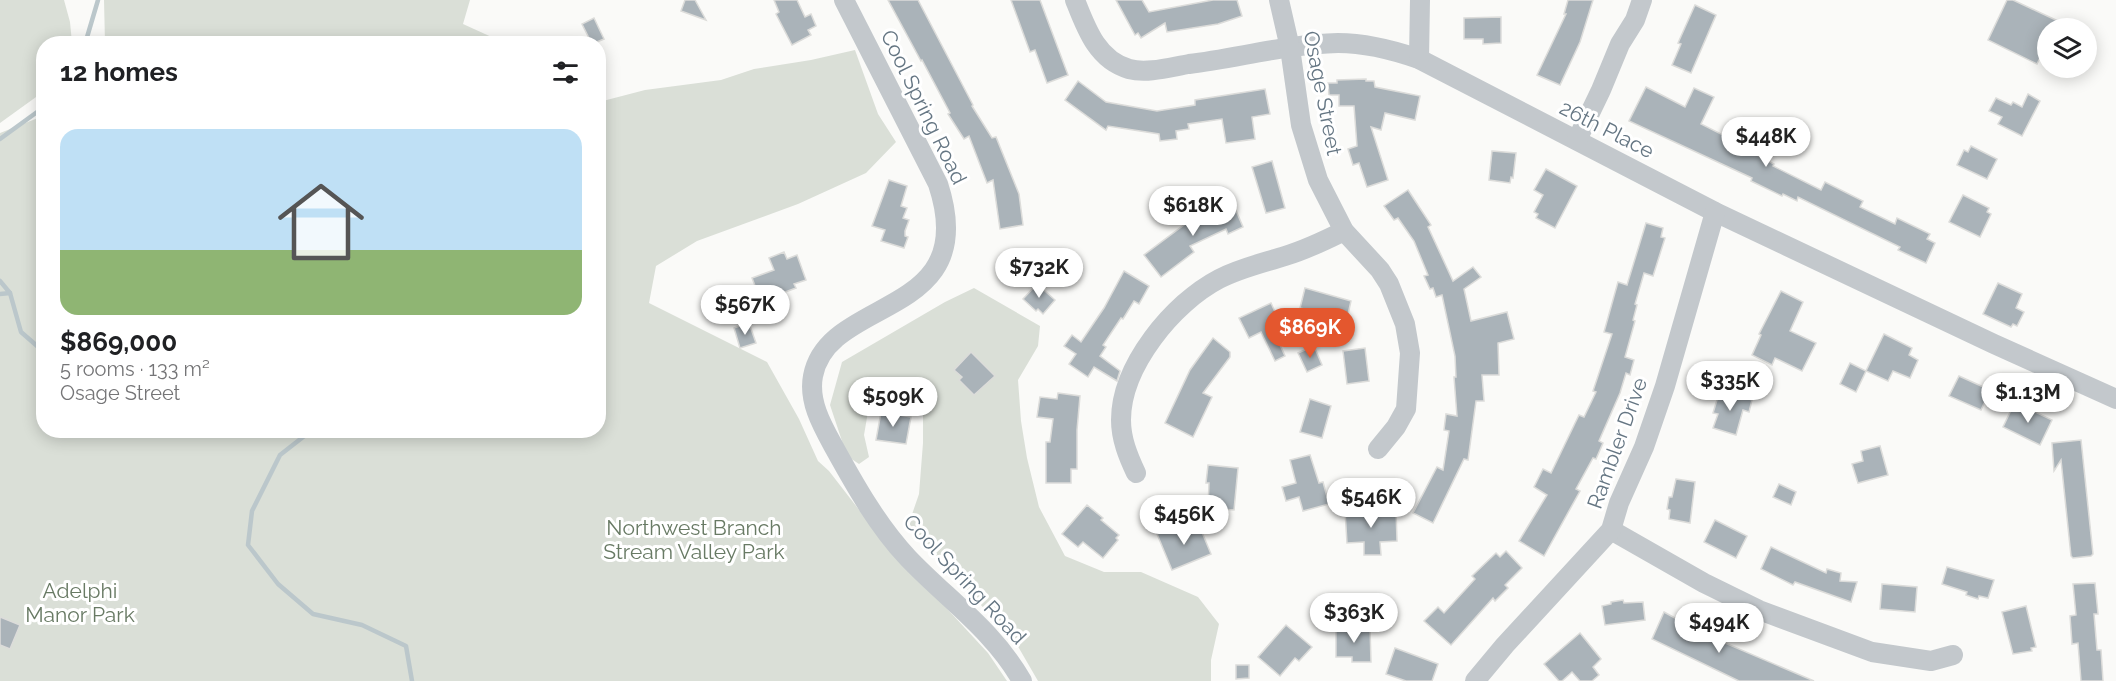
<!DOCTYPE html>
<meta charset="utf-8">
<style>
:root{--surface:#fff;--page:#f2f2f2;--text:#202124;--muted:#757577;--accent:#e4572e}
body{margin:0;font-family:Raleway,sans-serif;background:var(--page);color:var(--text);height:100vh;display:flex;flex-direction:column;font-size:22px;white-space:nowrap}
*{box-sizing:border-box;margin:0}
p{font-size:20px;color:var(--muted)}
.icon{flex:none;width:33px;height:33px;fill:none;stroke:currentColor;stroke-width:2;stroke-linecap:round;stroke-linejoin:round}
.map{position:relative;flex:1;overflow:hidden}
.sheet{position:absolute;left:36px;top:36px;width:570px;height:402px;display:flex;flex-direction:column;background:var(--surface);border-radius:24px;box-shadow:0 3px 15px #0003}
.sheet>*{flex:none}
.fabs{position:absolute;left:2037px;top:18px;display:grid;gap:12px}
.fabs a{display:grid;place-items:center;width:60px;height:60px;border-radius:50%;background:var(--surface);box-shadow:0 3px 15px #0003;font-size:30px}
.price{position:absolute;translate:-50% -51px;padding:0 14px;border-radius:21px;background:#fff;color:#222;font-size:20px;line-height:39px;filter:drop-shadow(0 2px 3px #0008)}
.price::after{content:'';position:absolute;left:50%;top:36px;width:18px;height:14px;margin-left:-9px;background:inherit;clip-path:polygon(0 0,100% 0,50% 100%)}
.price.current{background:var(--accent);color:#fff}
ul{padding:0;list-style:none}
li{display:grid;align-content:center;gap:12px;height:318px;padding:0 24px}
li span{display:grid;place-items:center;height:186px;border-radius:18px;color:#555}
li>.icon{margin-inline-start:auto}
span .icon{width:108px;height:108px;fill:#fffc;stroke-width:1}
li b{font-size:26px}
h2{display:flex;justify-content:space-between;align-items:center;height:72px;padding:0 24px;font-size:26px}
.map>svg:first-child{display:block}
.green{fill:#dadfd7}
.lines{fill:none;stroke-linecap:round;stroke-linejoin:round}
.stream{stroke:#bbc7cb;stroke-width:4.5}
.building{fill:#aab3b9;stroke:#dcdcda;stroke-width:1.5}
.minor{stroke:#c3c8cc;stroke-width:20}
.labels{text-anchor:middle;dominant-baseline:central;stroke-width:6;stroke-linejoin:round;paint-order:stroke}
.street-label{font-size:21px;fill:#657683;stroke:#fff}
.park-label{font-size:21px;fill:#687a64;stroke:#fff}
</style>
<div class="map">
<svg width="2116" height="681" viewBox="0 0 2116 681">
<rect width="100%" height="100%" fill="#fafaf8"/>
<g class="green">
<polygon points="0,0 64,0 70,22 72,43 44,44 43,92 0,123"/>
<polygon points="104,0 470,0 463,24 496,39 501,43 105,43"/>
<polygon points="855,50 878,114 896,142 866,173 798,204 697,241 656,266 649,303 767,362 799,419 818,461 829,471 877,533 988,653 1007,681 0,681 0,133 43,116 44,430 598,430 599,102 645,90 721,80 754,69 811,60"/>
<polygon points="974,288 1040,326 1038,346 1018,380 1021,421 1027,458 1039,507 1065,556 1104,572 1141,572 1198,597 1219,624 1211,660 1211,681 1038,681 1016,643 908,526 919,494 923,443 923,411 904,400 869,406 864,435 869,457 859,464 847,456 830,405 842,362 945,302"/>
</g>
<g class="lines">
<g class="stream">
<polyline points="85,44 98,0"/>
<polyline points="0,139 44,107"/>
<polyline points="0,281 10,293 21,332 44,352"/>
<polyline points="0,294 10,293"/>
<polyline points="312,430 280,455 252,511 248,545 278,584 313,614 362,625 406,646 412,681"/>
</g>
</g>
<g class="building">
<polygon points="685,0 695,0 706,20 681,11"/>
<polygon points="774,0 797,0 805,17 811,14 816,26 808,30 811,35 792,45 776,14 779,12"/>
<polygon points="888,0 918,0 973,105 972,106 992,138 996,137 1019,194 1023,225 1000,229 993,180 987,183 969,136 964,139 948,114 950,113 922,60 921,61"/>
<polygon points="1011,0 1040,0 1068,75 1047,83 1035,50 1030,52"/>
<polygon points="1116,0 1142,0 1149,12 1213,0 1237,0 1242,16 1218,24 1167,32 1165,23 1141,38 1138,33 1135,35"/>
<polygon points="1568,0 1593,0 1580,42 1560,85 1537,75 1566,14 1564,14"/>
<polygon points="2007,0 2013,0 2073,28 2048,28 2048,41 2037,64 1988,40"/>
<polygon points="1695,5 1716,15 1691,73 1672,65 1681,44 1678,43"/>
<polygon points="1501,17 1501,43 1483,44 1483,39 1464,39 1464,18"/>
<polygon points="594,18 604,39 592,44 582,24"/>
<polygon points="1366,79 1366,81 1374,81 1375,87 1420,96 1415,120 1385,113 1381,130 1371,127 1388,180 1367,187 1359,163 1353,165 1348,149 1357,146 1354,106 1339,106 1339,95 1329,95 1328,83 1337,83 1337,80"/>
<polygon points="1078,81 1106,102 1157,111 1195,105 1195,100 1265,89 1270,114 1252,117 1255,139 1226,143 1222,119 1188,124 1189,129 1176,131 1177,139 1160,141 1159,134 1108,126 1106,130 1065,100"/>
<polygon points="1646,87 1685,107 1694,88 1714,97 1701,124 1735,141 1734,143 1774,164 1773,166 1821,190 1825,182 1863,201 1860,207 1895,224 1897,218 1930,234 1927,239 1935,243 1926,263 1898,250 1900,247 1798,197 1797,201 1783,194 1782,196 1751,181 1752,178 1629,121"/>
<polygon points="2028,94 2040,101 2022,136 1998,124 2002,117 1989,111 1996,98 2011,105 2013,102 2022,107"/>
<polygon points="1971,146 1997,159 1987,179 1957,165 1964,150 1968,152"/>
<polygon points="1492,151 1516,153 1513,178 1511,177 1510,183 1489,180"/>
<polygon points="1272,161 1285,208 1266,213 1252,167"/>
<polygon points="1546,169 1577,186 1555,228 1536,218 1538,214 1534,212 1543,195 1534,190"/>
<polygon points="889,180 907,186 901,206 907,208 903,218 909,220 905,231 905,236 908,237 904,248 881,241 885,230 872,226"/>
<polygon points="1408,190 1431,225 1428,227 1453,281 1473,267 1481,277 1464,289 1471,321 1507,312 1514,339 1498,343 1499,375 1482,375 1484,401 1476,401 1468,460 1464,459 1433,523 1413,513 1437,467 1443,470 1449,431 1444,430 1446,414 1457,416 1454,377 1456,377 1455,356 1442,295 1436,297 1433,288 1430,289 1424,276 1428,275 1414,241 1398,218 1394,220 1384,206"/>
<polygon points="1963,195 1989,208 1987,212 1991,214 1980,237 1949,222"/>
<polygon points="1232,201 1243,227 1228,234 1226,229 1190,246 1194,252 1161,277 1144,255 1192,219"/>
<polygon points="1646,223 1663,228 1661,237 1665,238 1653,276 1644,273 1635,304 1637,305 1633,320 1635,321 1625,357 1634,360 1630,375 1626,373 1620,393 1599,441 1603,443 1596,459 1593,458 1576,489 1580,491 1544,556 1519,541 1547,495 1534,487 1543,469 1551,473 1579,415 1584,417 1596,392 1593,391 1612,334 1604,332 1618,282 1627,285"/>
<polygon points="784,252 787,259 797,255 806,280 794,284 796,288 761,301 752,278 774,270 769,258"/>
<polygon points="1124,271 1149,286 1139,304 1134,301 1123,319 1121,318 1103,345 1106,347 1100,356 1120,371 1117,381 1094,367 1088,377 1069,364 1076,354 1064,346 1072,335 1081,342 1104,308"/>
<polygon points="1998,283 2022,294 2016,308 2024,312 2017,326 2013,324 2011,327 1983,314"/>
<polygon points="1037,284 1055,300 1043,314 1038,309 1036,311 1023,299"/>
<polygon points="1305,288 1351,301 1347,319 1300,308"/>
<polygon points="1781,291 1803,302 1790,331 1816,343 1802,371 1775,358 1772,365 1752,355 1761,335 1759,334"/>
<polygon points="1271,303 1280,323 1272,327 1285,356 1275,361 1261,332 1249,338 1239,318"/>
<polygon points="749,323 756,343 740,348 734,328"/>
<polygon points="1884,334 1912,348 1909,355 1918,360 1910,378 1893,371 1888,381 1866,371"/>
<polygon points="1213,338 1230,352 1230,357 1203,393 1212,397 1193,437 1165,423 1190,370"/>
<polygon points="1314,346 1322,365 1307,372 1298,353"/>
<polygon points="1365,348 1369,381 1347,384 1343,351"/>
<polygon points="971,352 995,376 974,395 959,380 962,377 954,370"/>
<polygon points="1850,363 1866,371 1856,392 1840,384"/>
<polygon points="1959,376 1990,390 1981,410 1949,396"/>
<polygon points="1720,390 1752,400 1749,412 1743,410 1736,435 1713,428 1718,414 1713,413"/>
<polygon points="1058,393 1080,396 1077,430 1077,469 1071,469 1071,483 1046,483 1046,442 1050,442 1053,419 1037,417 1040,397 1057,399"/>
<polygon points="1310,399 1331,406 1322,438 1300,432"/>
<polygon points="2013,406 2025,411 2026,409 2031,410 2052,420 2040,445 2003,427"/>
<polygon points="881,412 911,417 906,444 876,440"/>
<polygon points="2081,440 2093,554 2091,556 2073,558 2071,556 2061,460 2054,471 2052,443"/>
<polygon points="1880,446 1888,475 1858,483 1852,464 1863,461 1861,451"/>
<polygon points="1310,455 1319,483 1323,482 1329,504 1303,511 1299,497 1286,501 1282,487 1296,483 1290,460"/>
<polygon points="1208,465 1238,468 1234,510 1208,508 1209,483 1206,483"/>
<polygon points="1676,479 1695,482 1690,523 1669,519 1670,510 1667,509 1669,497 1672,497"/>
<polygon points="1779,484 1796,492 1791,505 1773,497"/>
<polygon points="1087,505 1103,518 1101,520 1119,535 1116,538 1118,540 1103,558 1083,542 1078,547 1062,534"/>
<polygon points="1396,509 1397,541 1380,542 1381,555 1364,555 1364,542 1347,543 1345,511"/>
<polygon points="1715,520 1747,536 1736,558 1704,542"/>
<polygon points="1199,525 1211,554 1172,570 1157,534 1177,526 1179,533"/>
<polygon points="1771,547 1826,573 1827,569 1841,573 1840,581 1857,582 1851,602 1795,582 1793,585 1761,569"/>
<polygon points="1506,551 1522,568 1505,585 1508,588 1495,601 1493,598 1451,645 1424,621 1438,607 1444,613 1475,579 1472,576 1496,553 1500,557"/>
<polygon points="1947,567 1994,580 1988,598 1979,596 1978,599 1966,595 1967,592 1942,584"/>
<polygon points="2095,583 2098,614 2094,614 2097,650 2101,650 2103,681 2081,681 2078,643 2072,644 2070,616 2076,615 2073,584"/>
<polygon points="1882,584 1917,587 1915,612 1880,609"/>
<polygon points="1623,600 1624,603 1643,602 1645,620 1605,625 1602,606 1611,604 1611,602"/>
<polygon points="2026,606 2036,647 2031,648 2032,651 2013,654 2002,612"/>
<polygon points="1664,612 1704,634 1814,681 1739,681 1652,639"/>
<polygon points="0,617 20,625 10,649 0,645"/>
<polygon points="1286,625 1312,647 1299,661 1295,658 1280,676 1258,657"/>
<polygon points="1370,627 1371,662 1352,662 1352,657 1336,657 1336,628"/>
<polygon points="1580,633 1601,659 1593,667 1599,675 1592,681 1580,681 1572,672 1562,681 1559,681 1544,664"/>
<polygon points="1395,648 1438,664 1432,681 1406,681 1386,674"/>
<polygon points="1236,665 1249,665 1249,678 1236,679"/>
</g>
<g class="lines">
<g class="minor">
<path d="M844,0L938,184C983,320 828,295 813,376C808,402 823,427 835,449C856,487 878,526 908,558C947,599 994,631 1022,681"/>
<path d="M1075,0C1086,28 1097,60 1129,69C1147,74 1171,67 1189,64C1238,58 1288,44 1338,43C1366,43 1393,50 1419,59L1715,212L1994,344L2116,399"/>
<polyline points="1279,0 1290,48 1301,125 1318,180 1344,231 1380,270 1389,284 1405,324 1410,353 1406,409 1396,427 1378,449"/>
<polyline points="1419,59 1420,0"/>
<polyline points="1577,140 1601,90 1620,44 1635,20 1642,0"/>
<path d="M1136,473C1128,456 1121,439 1121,420C1121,366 1173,303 1219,279C1240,268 1263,263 1285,256C1305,250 1324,241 1344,231"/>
<polyline points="1611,530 1704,583 1759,610 1872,652 1931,661 1953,655"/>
<polyline points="1475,681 1505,645 1611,530 1619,503 1644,447 1665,386 1715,212"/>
</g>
</g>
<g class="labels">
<g class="street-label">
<text transform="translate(1323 93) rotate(79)">Osage Street</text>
<text transform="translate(924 107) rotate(64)">Cool Spring Road</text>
<text transform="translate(1607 129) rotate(27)">26th Place</text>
<text transform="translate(1617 443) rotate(-70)">Rambler Drive</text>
<text transform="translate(965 579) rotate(47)">Cool Spring Road</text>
</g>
<g class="park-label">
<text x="694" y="527">Northwest Branch<tspan x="694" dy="24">Stream Valley Park</tspan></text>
<text x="80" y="590">Adelphi<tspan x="80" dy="24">Manor Park</tspan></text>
</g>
</g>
</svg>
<div class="fabs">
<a><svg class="icon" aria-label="layers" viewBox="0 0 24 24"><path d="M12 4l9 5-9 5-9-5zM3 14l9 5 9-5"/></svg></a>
</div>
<b class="price" style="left:1766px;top:168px">$448K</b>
<b class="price" style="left:1193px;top:237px">$618K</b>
<b class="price" style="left:1039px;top:299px">$732K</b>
<b class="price" style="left:745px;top:336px">$567K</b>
<b class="price current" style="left:1310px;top:359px">$869K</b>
<b class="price" style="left:1730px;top:412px">$335K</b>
<b class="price" style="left:2028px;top:424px">$1.13M</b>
<b class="price" style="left:893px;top:428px">$509K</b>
<b class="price" style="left:1371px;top:529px">$546K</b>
<b class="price" style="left:1184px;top:546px">$456K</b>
<b class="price" style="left:1354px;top:644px">$363K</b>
<b class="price" style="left:1719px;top:654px">$494K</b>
<section class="sheet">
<h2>12 homes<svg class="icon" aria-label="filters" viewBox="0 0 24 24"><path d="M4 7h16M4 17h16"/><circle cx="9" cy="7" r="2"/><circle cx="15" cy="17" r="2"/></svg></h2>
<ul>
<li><span style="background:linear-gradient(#bfe0f5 65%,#8fb573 0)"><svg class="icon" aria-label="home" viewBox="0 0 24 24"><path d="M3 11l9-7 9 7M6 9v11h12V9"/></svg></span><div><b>$869,000</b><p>5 rooms · 133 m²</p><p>Osage Street</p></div></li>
</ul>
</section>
</div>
